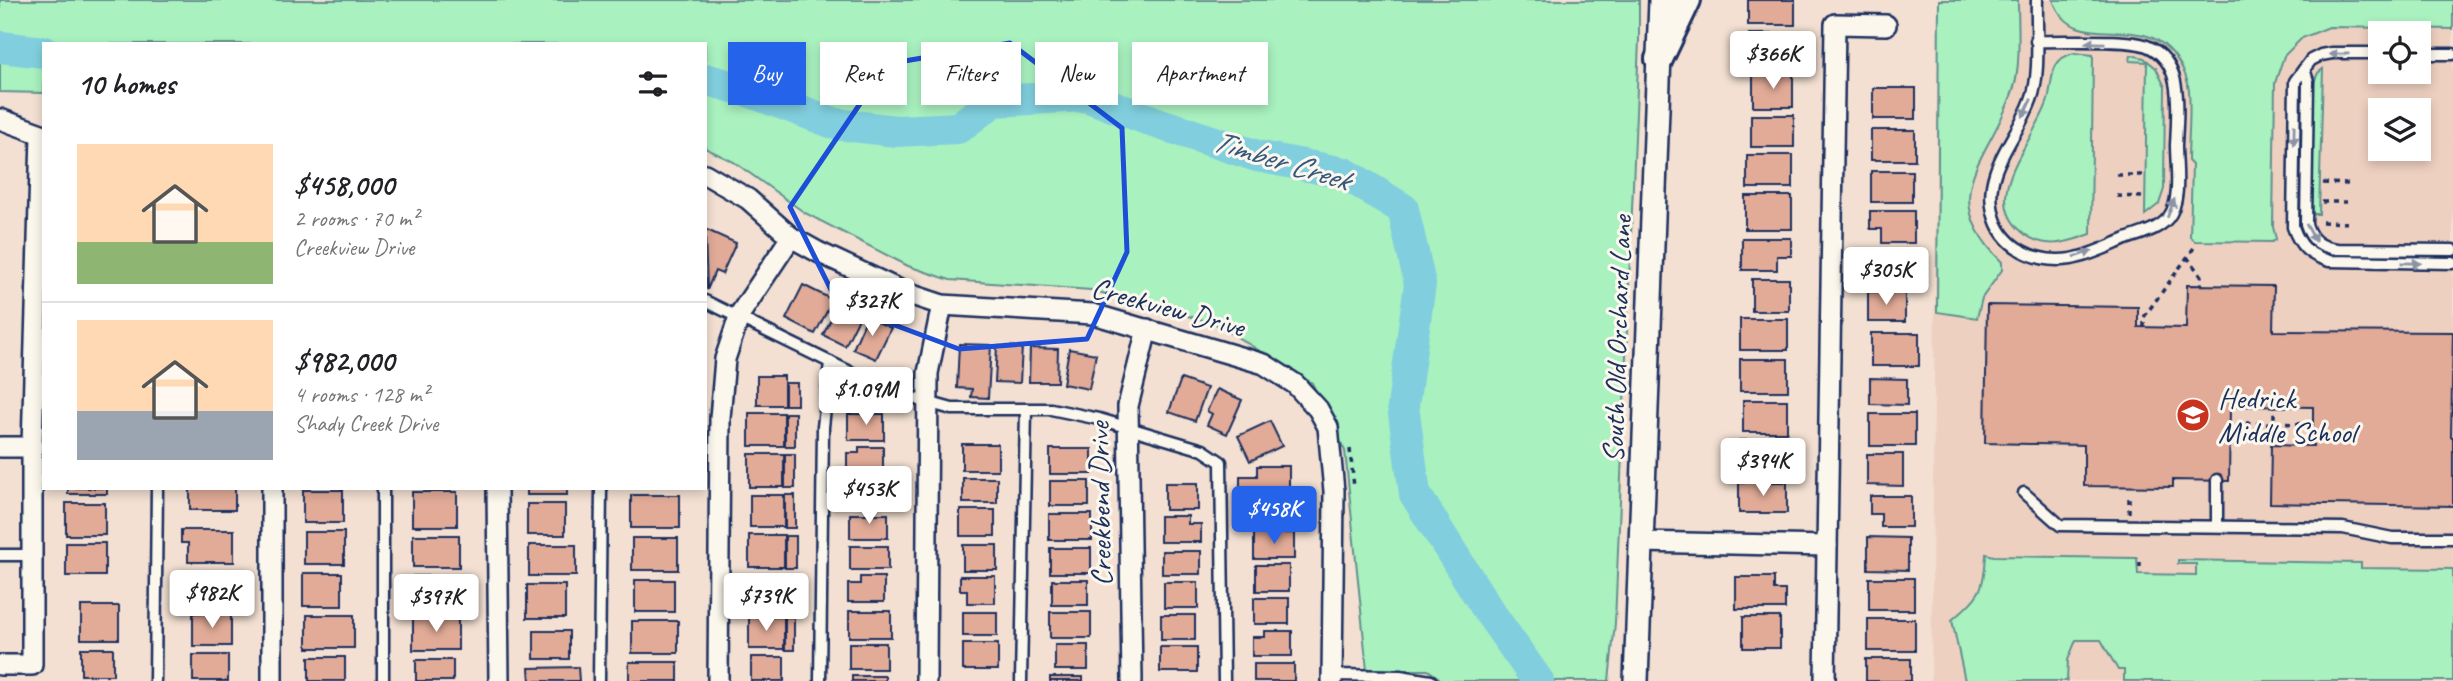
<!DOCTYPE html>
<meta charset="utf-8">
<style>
:root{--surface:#fff;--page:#f6f6f6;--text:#202124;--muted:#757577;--line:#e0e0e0;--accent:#2563eb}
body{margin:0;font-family:Caveat,sans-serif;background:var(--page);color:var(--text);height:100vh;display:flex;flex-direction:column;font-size:26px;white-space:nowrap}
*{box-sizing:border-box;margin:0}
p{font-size:23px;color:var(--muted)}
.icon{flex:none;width:38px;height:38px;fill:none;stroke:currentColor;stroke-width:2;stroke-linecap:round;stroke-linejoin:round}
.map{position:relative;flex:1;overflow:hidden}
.drawer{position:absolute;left:42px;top:42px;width:665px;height:448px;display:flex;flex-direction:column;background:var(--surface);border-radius:0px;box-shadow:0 4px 10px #0003}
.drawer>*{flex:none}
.hud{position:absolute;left:728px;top:42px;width:665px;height:63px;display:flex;gap:14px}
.fabs{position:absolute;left:2368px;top:21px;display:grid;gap:14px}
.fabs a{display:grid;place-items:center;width:63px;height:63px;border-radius:0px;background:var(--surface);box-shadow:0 4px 10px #0003;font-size:35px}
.price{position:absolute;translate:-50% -60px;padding:0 16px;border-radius:7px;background:#fff;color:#222;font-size:23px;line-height:46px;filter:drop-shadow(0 2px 4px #0008)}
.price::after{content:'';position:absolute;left:50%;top:42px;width:21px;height:16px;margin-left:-10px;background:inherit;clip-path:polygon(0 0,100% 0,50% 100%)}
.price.selected{background:var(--accent);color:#fff}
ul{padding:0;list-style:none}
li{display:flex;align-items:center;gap:21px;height:175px;padding:0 35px}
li+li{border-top:2px solid var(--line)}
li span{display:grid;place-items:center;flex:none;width:196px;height:140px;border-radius:0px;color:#555}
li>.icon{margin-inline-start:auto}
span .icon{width:84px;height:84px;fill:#fffc;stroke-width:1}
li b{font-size:30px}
h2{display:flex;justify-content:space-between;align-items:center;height:84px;padding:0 35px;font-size:30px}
.pill{padding:0 24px;border-radius:0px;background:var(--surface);box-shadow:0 4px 10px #0003;font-size:24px;line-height:63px}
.pill.selected{background:var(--accent);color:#fff}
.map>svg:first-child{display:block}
.built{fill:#eed0c0;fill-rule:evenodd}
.green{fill:#a9f1bf;stroke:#62908e;stroke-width:2}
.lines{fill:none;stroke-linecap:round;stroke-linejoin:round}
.river{stroke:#81cfde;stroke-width:32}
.building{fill:#e1ab97;stroke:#1b2f5e;stroke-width:2}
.service-casing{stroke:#1b2f5e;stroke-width:15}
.minor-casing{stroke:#1b2f5e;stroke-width:24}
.tertiary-casing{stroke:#1b2f5e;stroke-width:28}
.secondary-casing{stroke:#1b2f5e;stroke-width:32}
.path{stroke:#1b2f5e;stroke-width:3.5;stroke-dasharray:5 5;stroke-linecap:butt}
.service{stroke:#fbf7ec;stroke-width:10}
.minor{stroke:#fbf7ec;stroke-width:19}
.tertiary{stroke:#fbf7ec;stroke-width:23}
.secondary{stroke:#fbf7ec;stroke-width:26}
.oneway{fill:#8b93a5}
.marked{fill:none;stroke:#1d4ed8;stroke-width:5;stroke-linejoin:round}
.labels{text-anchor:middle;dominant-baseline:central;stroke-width:6;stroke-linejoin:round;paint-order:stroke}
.street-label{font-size:30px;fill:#1b2f5e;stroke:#fbf7ec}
.poi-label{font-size:30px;fill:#1b2f5e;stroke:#fbf7ec;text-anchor:start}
.water-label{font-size:32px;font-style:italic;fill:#34577e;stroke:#fbf7ec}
</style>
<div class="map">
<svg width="2453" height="681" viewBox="0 0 2453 681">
<rect width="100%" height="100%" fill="#f3e0d2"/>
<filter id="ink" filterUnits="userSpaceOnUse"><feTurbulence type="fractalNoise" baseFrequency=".0143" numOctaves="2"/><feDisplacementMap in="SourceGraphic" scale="14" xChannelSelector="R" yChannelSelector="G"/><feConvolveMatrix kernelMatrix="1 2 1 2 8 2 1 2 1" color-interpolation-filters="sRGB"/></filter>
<g filter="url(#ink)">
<path class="built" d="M1938,0H2453V681H1931ZM2380,33H2418V72H2380ZM2380,110H2418V149H2380Z"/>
<g class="green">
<polygon points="0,0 1639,0 1639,40 1615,623 1609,681 1439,681 1439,678 1428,670 1367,670 1345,451 1312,383 1214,323 1091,290 950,280 908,266 805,213 734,162 705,148 705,44 44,44 44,93 0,92"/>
<path d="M1939,0H2018C2018,24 2021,65 2014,87C1994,155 1931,192 2002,262V270L1982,298L1977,318L1937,312Z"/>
<path d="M2053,0H2453V29L2329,27L2302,38L2284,56L2275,83L2273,227L2276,239L2272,242L2195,241L2190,237L2192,165L2188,161C2188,138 2191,113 2189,91C2188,80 2184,70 2178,61C2142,3 2076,61 2053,0Z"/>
<path d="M2074,53L2093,55L2091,234C2066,243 2043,251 2021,231C1979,194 2037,138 2048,100C2053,80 2049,59 2074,53Z"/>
<polygon points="2131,55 2144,58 2156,68 2165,87 2164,189 2159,204 2145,215 2147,62 2130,61"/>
<polygon points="2323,69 2319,214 2311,214 2313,84 2318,73"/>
<path d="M1986,554L1994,556L2137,558L2138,574L2196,575V564H2178V560L2361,563V568L2453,569V681H2124V670H2118L2101,640H2076L2068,660L2067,681H1965L1952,620C1980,595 1984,592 1986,554Z"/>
</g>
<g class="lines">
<g class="river">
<polyline points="0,47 44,52"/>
<polyline points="705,79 751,92 836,124 896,131 958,128 994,101 1086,96 1160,124 1257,156 1344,173 1403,209 1420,284 1403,406 1415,494 1488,610 1538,681"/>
</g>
</g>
<g class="building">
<rect x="1748" y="0" width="47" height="25"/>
<rect x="1749" y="34" width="45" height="32"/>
<rect x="1753" y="74" width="40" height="33"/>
<rect x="1873" y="88" width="43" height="31"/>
<rect x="1751" y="115" width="43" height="32"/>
<rect x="1871" y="130" width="44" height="30"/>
<rect x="1747" y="155" width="46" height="33"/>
<rect x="1871" y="171" width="41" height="31"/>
<rect x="1745" y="196" width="47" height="33"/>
<polygon points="1870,211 1914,211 1914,243 1882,243 1882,229 1870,229"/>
<polygon points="707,230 736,243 722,274 715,271 707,290 705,234"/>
<polygon points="1742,238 1791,238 1791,256 1777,256 1777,270 1742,270"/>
<rect x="1870" y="252" width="49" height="31"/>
<rect x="1752" y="279" width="37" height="32"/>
<polygon points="803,285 833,300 815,334 786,319"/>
<polygon points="2187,285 2274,286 2273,331 2453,332 2451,437 2453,437 2453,506 2270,503 2271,445 2313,446 2313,407 2230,406 2229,481 2173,480 2173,487 2084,486 2084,445 1985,443 1987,305 2138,307 2138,327 2186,328"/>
<rect x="1868" y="292" width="37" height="30"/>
<polygon points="839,303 861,314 845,346 823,335"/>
<polygon points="867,317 891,328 876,359 853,349"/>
<rect x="1740" y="319" width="48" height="31"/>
<rect x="1871" y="333" width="48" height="33"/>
<polygon points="959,344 991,345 988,398 971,397 972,389 957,388"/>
<polygon points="997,346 1022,347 1020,383 995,382"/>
<polygon points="1030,348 1058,349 1057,382 1029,382"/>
<polygon points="1069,349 1096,354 1089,389 1063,384"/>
<rect x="1740" y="359" width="48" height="32"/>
<rect x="757" y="376" width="27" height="29"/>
<polygon points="1870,378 1907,379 1907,405 1870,404"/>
<polygon points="1181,379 1207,388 1195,421 1169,412"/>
<rect x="785" y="383" width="12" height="22"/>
<polygon points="1217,389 1242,400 1227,434 1207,425 1212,414 1207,411"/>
<rect x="1743" y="400" width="44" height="32"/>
<rect x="749" y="413" width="35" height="33"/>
<rect x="785" y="413" width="10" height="33"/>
<rect x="848" y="414" width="36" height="26"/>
<rect x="1870" y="414" width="45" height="32"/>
<polygon points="1270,421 1282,446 1250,461 1238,436"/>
<rect x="1739" y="440" width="47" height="34"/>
<rect x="962" y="444" width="36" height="26"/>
<polygon points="859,447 883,447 883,472 847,472 847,453 859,453"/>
<rect x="1050" y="449" width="42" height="25"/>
<rect x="749" y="454" width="35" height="33"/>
<rect x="785" y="454" width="10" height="34"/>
<polygon points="1867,454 1903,454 1903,486 1867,485"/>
<polygon points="1257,466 1289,466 1289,493 1240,493 1240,476 1257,476"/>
<rect x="963" y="478" width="34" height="25"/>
<rect x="851" y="481" width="39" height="25"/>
<rect x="1050" y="481" width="39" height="25"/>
<rect x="1739" y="482" width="48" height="31"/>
<rect x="1165" y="483" width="33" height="27"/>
<rect x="68" y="488" width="39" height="6"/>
<rect x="190" y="488" width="45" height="22"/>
<rect x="527" y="488" width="40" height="7"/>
<rect x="303" y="490" width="40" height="33"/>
<rect x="412" y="492" width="45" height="34"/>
<rect x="631" y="495" width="49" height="33"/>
<rect x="750" y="495" width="34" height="32"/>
<rect x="785" y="495" width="10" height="33"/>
<polygon points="1870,496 1911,496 1911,527 1881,527 1881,514 1870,514"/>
<rect x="1254" y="500" width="40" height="26"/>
<rect x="66" y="503" width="39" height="32"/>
<rect x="527" y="504" width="38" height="31"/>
<rect x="960" y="510" width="35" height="26"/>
<rect x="850" y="514" width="38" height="24"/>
<rect x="1049" y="514" width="43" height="26"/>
<polygon points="1160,516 1188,516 1188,524 1201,524 1201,542 1160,542"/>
<polygon points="181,530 234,530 234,562 188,562 188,543 181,543"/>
<rect x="304" y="532" width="40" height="32"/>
<rect x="1254" y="533" width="40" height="26"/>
<rect x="413" y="535" width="46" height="32"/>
<rect x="749" y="535" width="35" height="32"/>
<rect x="785" y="536" width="11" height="32"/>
<polygon points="1868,537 1908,538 1908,570 1868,569"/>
<rect x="632" y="538" width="46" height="32"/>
<rect x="66" y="543" width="39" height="33"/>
<rect x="529" y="545" width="47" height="31"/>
<rect x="963" y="545" width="34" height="25"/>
<rect x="850" y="546" width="38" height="24"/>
<rect x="1050" y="548" width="41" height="25"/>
<rect x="1162" y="551" width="39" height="23"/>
<rect x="1256" y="565" width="33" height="26"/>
<rect x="303" y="573" width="39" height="33"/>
<rect x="193" y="574" width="37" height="28"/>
<rect x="413" y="576" width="46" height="32"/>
<polygon points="750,576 784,576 784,605 751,605"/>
<polygon points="960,576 995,576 995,603 967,603 967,590 960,590"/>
<polygon points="860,577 884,577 884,602 848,602 848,584 860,584"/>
<polygon points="1736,577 1774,577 1774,590 1785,590 1785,609 1736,609"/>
<rect x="1869" y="578" width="45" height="32"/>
<rect x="635" y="580" width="39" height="32"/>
<rect x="1052" y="580" width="36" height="25"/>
<rect x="1164" y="582" width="34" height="26"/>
<rect x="527" y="585" width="38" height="33"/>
<rect x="1254" y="598" width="35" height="26"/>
<rect x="81" y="606" width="38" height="33"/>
<rect x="849" y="611" width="42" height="26"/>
<rect x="963" y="612" width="34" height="24"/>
<rect x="1050" y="612" width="41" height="26"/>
<rect x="193" y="613" width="38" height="33"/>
<rect x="307" y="615" width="47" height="33"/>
<rect x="1161" y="615" width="34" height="25"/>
<rect x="413" y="617" width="45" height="33"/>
<rect x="749" y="617" width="35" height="32"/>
<rect x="785" y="617" width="9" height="33"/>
<rect x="1743" y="617" width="37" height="31"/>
<rect x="1868" y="619" width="47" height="32"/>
<rect x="632" y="621" width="46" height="32"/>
<rect x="534" y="631" width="35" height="28"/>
<polygon points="1265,631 1292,631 1292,656 1252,656 1252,637 1265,637"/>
<rect x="849" y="643" width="37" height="26"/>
<rect x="963" y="644" width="35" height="26"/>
<rect x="1055" y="645" width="33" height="25"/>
<rect x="1160" y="647" width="37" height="25"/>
<rect x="81" y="648" width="32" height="27"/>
<rect x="193" y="655" width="35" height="26"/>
<rect x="309" y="657" width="36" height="24"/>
<rect x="751" y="657" width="33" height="24"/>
<rect x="1866" y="659" width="45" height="22"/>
<rect x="416" y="660" width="37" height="21"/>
<rect x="629" y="662" width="49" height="19"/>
<rect x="1254" y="664" width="40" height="17"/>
<polygon points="578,667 579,681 530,681 529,668"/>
<rect x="852" y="676" width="33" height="5"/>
<rect x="1050" y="677" width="33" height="4"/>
</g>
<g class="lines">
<defs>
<g id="service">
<path d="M2036,41C2060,42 2128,38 2147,46C2162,52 2172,66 2175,82C2179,102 2177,125 2176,145C2176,167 2182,201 2168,218C2158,230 2140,234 2126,239C2109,246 2089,256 2071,259C2036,264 2001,248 1993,212C1983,169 2017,139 2031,100C2041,76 2036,28 2037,0"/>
<path d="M2380,53H2332L2321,55L2311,60L2295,81L2293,227C2300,247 2309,255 2329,261L2453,263"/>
<polyline points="2418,54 2453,54"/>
<path d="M2304,69L2308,81L2306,224C2311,241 2321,247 2337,249L2453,250"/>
<polyline points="705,301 891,392 952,409 1051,409 1099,419 1203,450 1221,462 1224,681"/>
<polyline points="2024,493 2060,525 2343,528 2392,538 2453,538"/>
<polyline points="2217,526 2217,480"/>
<polyline points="0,555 33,555"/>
<polyline points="1332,675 1400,676 1431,681"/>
<polyline points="155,681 157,488"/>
<polyline points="383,681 383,488"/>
<polyline points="599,681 601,488"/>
<polyline points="820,681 823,427 830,362"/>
<polyline points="1021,681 1026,409"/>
</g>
<g id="minor">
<polyline points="0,119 44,135"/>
<polyline points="705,174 748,199 791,237 818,252 906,293 942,305 1093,314 1264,364 1295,384 1318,409 1328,427 1334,491 1332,681"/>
<polyline points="0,447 32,447"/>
<polyline points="272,488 272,681"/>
<polyline points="497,488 499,681"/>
<polyline points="1641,542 1827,546"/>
<polyline points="0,665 32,665 32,447 41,135"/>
<polyline points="718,681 720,418 725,359 740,314 791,237"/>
<polyline points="926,681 928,373 942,305"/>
<polyline points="1132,681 1128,406 1147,329"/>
<polyline points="1825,681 1835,24 1886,25"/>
</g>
<polyline id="tertiary" points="1636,681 1661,0"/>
<polyline id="secondary" points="1659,59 1687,0"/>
</defs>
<use href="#service" class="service-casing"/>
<use href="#minor" class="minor-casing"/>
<use href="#tertiary" class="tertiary-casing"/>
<use href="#secondary" class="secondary-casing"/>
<g class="path">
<polyline points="2117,175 2143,175"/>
<polyline points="2323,183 2351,184"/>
<polyline points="2117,196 2143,197"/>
<polyline points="2322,202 2351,202"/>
<polyline points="2322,222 2351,223"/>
<polyline points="2187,257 2201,276 2201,285"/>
<polyline points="2144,327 2144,317 2196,245"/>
<polyline points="2451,412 2453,412"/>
<polyline points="2246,423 2313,424"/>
<polyline points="2269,437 2274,423 2274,407"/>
<polyline points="1350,449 1354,487"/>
<polyline points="2129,498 2129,513"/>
<polyline points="2140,562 2140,571"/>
</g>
<use href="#service" class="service"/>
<use href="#minor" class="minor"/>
<use href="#tertiary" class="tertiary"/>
<use href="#secondary" class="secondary"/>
</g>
<defs><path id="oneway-solid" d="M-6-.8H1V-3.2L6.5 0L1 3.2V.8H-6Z" transform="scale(1.75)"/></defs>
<g class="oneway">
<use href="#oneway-solid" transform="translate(2095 43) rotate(-179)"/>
<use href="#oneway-solid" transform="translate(2339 54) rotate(179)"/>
<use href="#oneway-solid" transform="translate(2027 108) rotate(116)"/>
<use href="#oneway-solid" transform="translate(2294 135) rotate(91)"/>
<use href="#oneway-solid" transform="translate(2171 208) rotate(-69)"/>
<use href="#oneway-solid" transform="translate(2311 233) rotate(61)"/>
<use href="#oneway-solid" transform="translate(2083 254) rotate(-19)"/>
<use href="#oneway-solid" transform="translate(2411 263) rotate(1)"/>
</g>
</g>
<path class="marked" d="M1010,43L1122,128L1127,252L1087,339L959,349L838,304L790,207L887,64Z"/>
<defs>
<symbol id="school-disc" viewBox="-11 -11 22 22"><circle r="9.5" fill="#c8321e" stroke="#fbf7ec"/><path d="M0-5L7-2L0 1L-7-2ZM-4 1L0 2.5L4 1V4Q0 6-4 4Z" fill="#fff"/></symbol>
</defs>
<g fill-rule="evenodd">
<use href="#school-disc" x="2174" y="396" width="38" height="38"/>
</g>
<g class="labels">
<g class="street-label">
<text transform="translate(1168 307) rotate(15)">Creekview Drive</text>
<text transform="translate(1617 339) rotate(-88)">South Old Orchard Lane</text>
<text transform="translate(1100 504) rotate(-91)">Creekbend Drive</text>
</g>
<g class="poi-label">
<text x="2218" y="398">Hedrick<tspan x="2218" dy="34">Middle School</tspan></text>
</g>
<g class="water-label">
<text transform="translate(1281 160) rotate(17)">Timber Creek</text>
</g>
</g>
</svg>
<div class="fabs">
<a><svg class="icon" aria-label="locate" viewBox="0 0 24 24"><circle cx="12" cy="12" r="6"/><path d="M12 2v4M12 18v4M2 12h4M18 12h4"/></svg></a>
<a><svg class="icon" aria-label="layers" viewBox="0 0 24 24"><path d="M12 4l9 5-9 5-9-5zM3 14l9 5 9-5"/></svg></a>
</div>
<b class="price" style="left:1773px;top:91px">$366K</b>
<b class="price" style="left:1886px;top:307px">$305K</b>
<b class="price" style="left:872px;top:338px">$327K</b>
<b class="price" style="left:866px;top:427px">$1.09M</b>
<b class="price" style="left:1763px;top:498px">$394K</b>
<b class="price" style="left:869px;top:526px">$453K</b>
<b class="price selected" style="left:1274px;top:546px">$458K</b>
<b class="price" style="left:212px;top:630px">$982K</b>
<b class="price" style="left:766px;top:633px">$739K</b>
<b class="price" style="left:436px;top:634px">$397K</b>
<div class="hud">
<a class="pill selected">Buy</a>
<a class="pill">Rent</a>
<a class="pill">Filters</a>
<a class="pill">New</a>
<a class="pill">Apartment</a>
</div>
<section class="drawer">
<h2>10 homes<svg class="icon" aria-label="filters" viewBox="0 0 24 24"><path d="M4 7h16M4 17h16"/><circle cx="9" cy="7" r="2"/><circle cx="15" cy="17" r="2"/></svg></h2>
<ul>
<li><span style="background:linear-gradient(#ffd9b3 70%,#8fb573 0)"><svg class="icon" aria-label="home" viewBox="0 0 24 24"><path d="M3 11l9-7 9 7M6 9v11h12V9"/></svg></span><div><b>$458,000</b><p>2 rooms · 70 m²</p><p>Creekview Drive</p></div></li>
<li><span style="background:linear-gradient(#ffd9b3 65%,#9aa5b1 0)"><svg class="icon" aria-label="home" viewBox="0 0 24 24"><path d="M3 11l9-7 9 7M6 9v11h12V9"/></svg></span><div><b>$982,000</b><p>4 rooms · 128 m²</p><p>Shady Creek Drive</p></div></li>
</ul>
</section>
</div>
